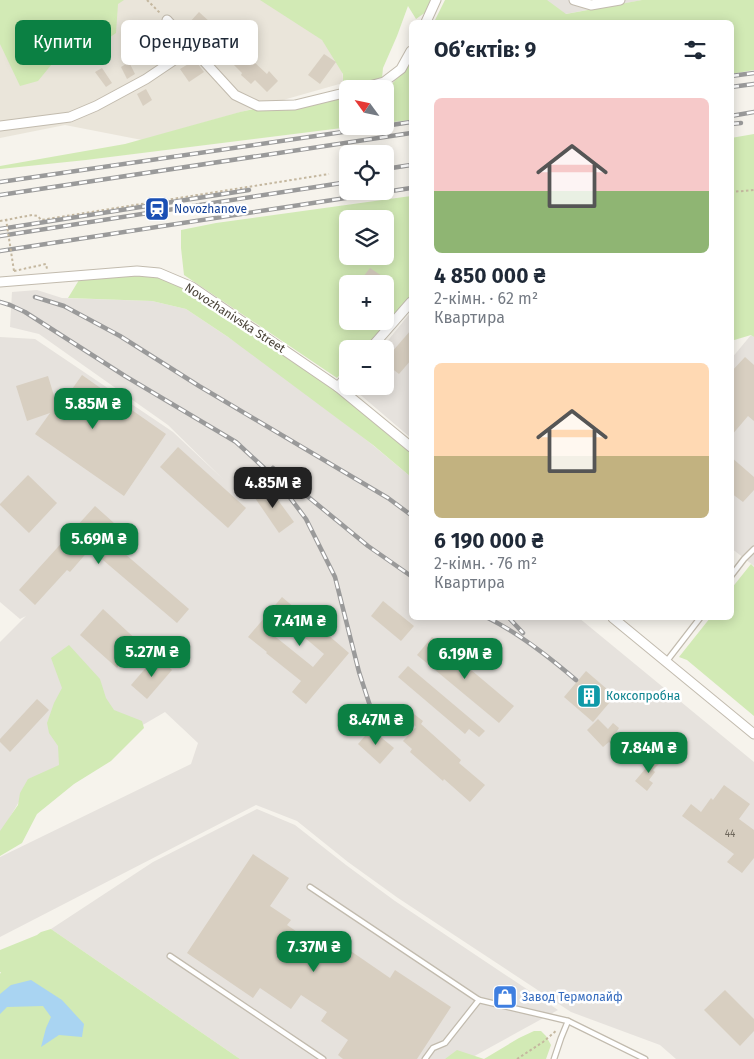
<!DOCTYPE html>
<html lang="uk">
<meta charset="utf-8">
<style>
:root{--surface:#fff;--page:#f6f6f7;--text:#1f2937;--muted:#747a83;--accent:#0b8043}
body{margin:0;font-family:"Fira Sans",sans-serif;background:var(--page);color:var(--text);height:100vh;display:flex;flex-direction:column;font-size:19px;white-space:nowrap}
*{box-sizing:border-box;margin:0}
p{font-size:16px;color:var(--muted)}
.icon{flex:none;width:28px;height:28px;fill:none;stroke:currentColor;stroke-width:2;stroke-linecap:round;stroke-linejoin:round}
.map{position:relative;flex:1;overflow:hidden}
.panel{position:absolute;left:409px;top:20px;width:325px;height:600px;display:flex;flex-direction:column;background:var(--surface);border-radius:8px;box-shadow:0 2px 12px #0003}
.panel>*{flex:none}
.hud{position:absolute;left:15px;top:20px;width:319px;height:45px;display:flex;gap:10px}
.needle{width:32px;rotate:303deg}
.buttons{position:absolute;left:339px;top:80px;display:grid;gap:10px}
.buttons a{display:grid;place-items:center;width:55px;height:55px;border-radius:8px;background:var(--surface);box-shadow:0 2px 12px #0003;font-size:25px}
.price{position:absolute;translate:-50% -42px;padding:0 11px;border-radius:10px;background:var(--accent);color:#fff;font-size:16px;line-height:32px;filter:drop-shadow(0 1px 2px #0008)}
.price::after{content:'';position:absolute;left:50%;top:30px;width:15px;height:11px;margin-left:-8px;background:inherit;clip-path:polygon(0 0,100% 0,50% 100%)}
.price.selected{background:#222;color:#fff}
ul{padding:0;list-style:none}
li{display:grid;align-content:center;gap:10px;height:265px;padding:0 25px}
li span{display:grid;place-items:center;height:155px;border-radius:8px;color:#555}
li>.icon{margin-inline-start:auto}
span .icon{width:90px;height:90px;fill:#fffc;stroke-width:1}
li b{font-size:21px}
h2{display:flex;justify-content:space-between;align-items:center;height:60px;padding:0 25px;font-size:21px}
.pill{padding:0 18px;border-radius:8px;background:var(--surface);box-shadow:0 2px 12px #0003;font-size:18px;line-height:45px}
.pill.selected{background:var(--accent);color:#fff}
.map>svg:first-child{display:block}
.residential{fill:#eae5da}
.industrial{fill:#e6e2dd}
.green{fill:#d2eab5;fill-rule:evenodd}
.water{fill:#a9d4f2}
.building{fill:#d8cfc1;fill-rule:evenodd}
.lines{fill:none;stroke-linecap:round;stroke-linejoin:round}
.lane-casing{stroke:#c2bbae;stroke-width:7}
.street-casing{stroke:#c2bbae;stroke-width:11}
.path{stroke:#c4b79f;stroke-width:2;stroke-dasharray:2.5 2.5;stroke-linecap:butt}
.lane{stroke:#fff;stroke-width:4.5}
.street{stroke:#fff;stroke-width:9}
.rail-casing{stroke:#9a9a9a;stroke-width:4.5}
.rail{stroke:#fff;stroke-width:2.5;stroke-dasharray:8;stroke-linecap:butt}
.path-bridge{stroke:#c4b79f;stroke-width:2;stroke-dasharray:2.5 2.5;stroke-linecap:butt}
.labels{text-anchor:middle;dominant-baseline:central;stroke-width:5;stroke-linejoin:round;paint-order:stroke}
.number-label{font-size:10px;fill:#6e675b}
.transit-label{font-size:12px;fill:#164399;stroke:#fff;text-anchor:start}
.street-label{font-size:12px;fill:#4b4439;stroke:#fff}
.culture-label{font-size:12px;fill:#0d838f;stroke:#fff;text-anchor:start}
.shop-label{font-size:12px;fill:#366cbe;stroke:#fff;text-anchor:start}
</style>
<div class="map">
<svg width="754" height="1059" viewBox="0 0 754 1059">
<rect width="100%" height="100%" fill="#f6f3ec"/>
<polygon class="residential" points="103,0 270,0 342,55 343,83 142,140 65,125 0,138 0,42"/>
<g class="industrial">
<polygon points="534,0 643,0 565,14"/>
<polygon points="37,290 62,298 152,301 186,309 258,357 369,442 411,477 411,618 579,618 754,762 754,1059 676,1059 660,1045 571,1012 398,898 348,862 297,821 256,805 0,937 0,857 191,764 198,743 165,712 23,795 0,834 0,642 26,616 20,619 0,602 0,337 35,339 173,432 224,480 168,425 39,334 10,327 12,292"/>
<polygon points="411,312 411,438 350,386 385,386 385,349 381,349"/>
<polygon points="751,335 754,337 754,566 731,548 731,359"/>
<polygon points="257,809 295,825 346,865 395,901 558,1010 469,1059 240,1059 51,929 153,862"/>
</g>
<g class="green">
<polygon points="0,0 124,0 118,4 116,33 99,45 79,50 61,53 38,81 20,86 0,44"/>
<polygon points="260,0 435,0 433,7 416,19 408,6 397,36 383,68 382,78 355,89 348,89 343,83 343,74 322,40"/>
<polygon points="445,0 547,0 566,14 642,0 754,0 754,70 731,74 731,22 434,22"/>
<polygon points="411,63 411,120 385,123 385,89 383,89 390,86"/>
<polygon points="347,96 348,126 358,126 86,160 0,169 0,166 125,144 240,112 268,106"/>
<polygon points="754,134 754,337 751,335 731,341 731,138"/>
<path d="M411,196V300L365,349H348L347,367L337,378L184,275L181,248V230L216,223ZM348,219H385V256H348ZM348,284H385V321H348Z"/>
<polygon points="144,271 179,281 338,387 411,447 411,477 373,445 228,337 186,309 152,301 68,298 79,280"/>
<polygon points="751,564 754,567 754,716 687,660 679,657 710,618 731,618 731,589"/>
<polygon points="69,645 100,679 106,698 114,710 142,721 144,728 111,761 74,784 37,814 22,843 0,856 0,831 18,805 20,793 28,779 59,765 58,746 49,733 47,723 54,703 62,688 51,658"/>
<polygon points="51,929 240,1059 0,1059 0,974 1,972 0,972 0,950 37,935 41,932"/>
<polygon points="534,1031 541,1031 546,1036 551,1045 546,1059 445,1059 457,1050 484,1059 519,1038"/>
</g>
<polygon class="water" points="31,980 62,1000 84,1024 82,1037 59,1035 41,1047 46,1028 51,1017 43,1006 7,1007 0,1014 0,994 11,985"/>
<g class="building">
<polygon points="199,12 211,23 201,34 189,23"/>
<polygon points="223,33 267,74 269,71 278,81 267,92 255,80 251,84 241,75 242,73 229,60 230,59 213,44"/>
<polygon points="164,39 173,53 160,62 150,46"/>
<polygon points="324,54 336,62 320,84 308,75"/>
<polygon points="195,60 204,72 189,82 180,69"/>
<polygon points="129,62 135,74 127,79 121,67"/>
<polygon points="102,68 112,83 106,87 95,72"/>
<polygon points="146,89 152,100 143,106 137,94"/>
<polygon points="370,268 394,284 385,295 385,284 372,284 363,277"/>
<polygon points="411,330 411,360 399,374 385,363 385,360"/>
<polygon points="745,357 754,365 754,421 748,416 731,436 731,372"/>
<polygon points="82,375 166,434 124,496 35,434 50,413 27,421 16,386 48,376 58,409"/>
<polygon points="178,447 246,508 228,528 160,467"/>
<polygon points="731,457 754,477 754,490 743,502 731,493"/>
<polygon points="28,475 57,503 29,533 0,505 0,504"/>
<polygon points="267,485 294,522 279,533 253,495"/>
<polygon points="95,506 114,523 103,535 189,609 177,623 90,549 70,572 67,570 35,605 19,590"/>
<path d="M282,597L309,620L317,610L328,620L320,628L349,653L306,704L292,692L301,681L266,653L267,652L248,637ZM284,620L324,654L313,667L272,634Z"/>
<polygon points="383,601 414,626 401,641 371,616"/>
<polygon points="103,609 140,643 117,668 80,635"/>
<polygon points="432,637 514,706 499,723 417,655"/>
<polygon points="156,656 172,670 147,699 131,685"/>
<polygon points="408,666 485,731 479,737 469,729 465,734 398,677"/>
<polygon points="586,671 615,696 593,722 564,697"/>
<polygon points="37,699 49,710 10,752 0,742 0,739"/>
<polygon points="414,714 423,721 421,724 461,760 459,763 485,785 470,802 444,779 443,781 410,752 412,749 403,741 416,727 409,720"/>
<polygon points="598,719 608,729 613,723 619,728 615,734 627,745 620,753 609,742 603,747 587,730"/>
<polygon points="371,729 394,748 380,764 358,744"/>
<polygon points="657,755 663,760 653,770 655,772 649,780 653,783 647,791 635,781"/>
<polygon points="724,785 750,804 739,819 754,830 754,858 742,873 727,862 734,854 682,816 691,804 701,812 711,798 713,800"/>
<polygon points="253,854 289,878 270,906 291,920 287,925 334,957 342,945 390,978 395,970 451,1007 417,1059 343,1059 338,1055 348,1040 321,1021 327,1012 301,995 291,1009 260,988 253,998 187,953"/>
<polygon points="725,990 754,1019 754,1031 740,1046 704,1010"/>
</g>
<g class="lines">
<defs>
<g id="lane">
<polyline points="731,576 744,559 754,549"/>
<polyline points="666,662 700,618"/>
<polyline points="310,887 479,1000 568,1021 645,1059"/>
<polyline points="170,956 323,1059"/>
<polyline points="425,1059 433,1048 445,1043 479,1000"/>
<polyline points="554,1059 561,1038 568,1021"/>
</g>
<g id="street">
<polyline points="574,0 591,5 620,0"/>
<polyline points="167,20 192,48"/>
<polyline points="426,22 436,0"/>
<polyline points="358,89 384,82 401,69 411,51"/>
<polyline points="0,126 70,117 96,106 146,79 192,48 235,95 258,106 295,105 348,92"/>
<polyline points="0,282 137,271 159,273 192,287 338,387 411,447"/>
<polyline points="370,349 411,302"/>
<polyline points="338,387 348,375"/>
<polyline points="613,618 754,734"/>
</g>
</defs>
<use href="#lane" class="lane-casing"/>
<use href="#street" class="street-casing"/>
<g class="path">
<polyline points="147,0 160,13"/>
<polyline points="731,192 754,190"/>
<polyline points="0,221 32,215 38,216 41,220 329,174"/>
<polyline points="14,271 46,264 47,269"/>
<polyline points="517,1059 543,1042 557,1030"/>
</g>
<use href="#lane" class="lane"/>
<use href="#street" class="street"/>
<defs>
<g id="rail">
<polyline points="731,76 754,73"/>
<polyline points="731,87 754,84"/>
<polyline points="731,116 754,112"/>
<polyline points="731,124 741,123"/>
<polyline points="385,126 411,122"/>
<polyline points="385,169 411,165"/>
<polyline points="0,182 384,126"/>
<polyline points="0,195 411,133"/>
<polyline points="0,229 249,190"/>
<polyline points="0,236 348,182"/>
<polyline points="0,251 411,188"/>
<polyline points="35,297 64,306 120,336 199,386 388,498 411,515"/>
<polyline points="0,302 10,305 25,312 125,376 236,442 276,479 306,519 335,577 359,672 372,712 385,733"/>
<polyline points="273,468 368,546 411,576"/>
<path d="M488,618C520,634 548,656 576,680"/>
<polyline points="509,618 523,633"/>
</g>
</defs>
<use href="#rail" class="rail-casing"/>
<use href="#rail" class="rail"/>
<polyline class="path-bridge" points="6,219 14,271"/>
</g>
<defs>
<symbol id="station-square" viewBox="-11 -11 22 22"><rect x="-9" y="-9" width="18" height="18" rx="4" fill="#1a4fb4" stroke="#fff"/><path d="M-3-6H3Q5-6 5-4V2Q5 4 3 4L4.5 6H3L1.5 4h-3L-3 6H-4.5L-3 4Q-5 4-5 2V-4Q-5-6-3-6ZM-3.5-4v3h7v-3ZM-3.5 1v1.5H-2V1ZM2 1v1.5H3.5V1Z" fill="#fff"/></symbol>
<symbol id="building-square" viewBox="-11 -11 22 22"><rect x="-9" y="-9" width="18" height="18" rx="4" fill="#0f9aa8" stroke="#fff"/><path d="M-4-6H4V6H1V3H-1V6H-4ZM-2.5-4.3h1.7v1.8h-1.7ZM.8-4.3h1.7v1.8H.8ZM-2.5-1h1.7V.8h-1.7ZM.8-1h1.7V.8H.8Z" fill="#fff"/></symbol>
<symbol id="shop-square" viewBox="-11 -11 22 22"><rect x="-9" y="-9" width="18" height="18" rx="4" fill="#3f7fe0" stroke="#fff"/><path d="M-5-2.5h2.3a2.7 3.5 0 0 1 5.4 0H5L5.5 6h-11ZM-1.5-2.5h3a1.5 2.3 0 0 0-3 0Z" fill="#fff"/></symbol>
</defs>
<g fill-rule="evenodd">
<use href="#station-square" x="143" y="195" width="28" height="28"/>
<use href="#building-square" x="575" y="682" width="28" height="28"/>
<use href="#shop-square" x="491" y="983" width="28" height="28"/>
</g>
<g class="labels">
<g class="number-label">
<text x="730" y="834">44</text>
</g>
<g class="transit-label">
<text x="174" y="209">Novozhanove</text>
</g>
<g class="street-label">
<text transform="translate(235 318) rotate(33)">Novozhanivska Street</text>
</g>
<g class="culture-label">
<text x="606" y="696">Коксопробна</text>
</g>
<g class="shop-label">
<text x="522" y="997">Завод Термолайф</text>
</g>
</g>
</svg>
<div class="buttons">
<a><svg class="needle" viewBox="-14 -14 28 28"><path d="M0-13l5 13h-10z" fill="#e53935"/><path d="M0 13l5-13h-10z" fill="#747a83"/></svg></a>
<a><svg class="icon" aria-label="locate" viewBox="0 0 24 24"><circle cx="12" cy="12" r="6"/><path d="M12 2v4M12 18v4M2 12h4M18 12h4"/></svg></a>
<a><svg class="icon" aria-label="layers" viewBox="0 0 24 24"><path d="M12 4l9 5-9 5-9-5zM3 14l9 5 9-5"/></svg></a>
<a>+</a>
<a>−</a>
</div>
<b class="price" style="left:93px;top:430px">5.85M ₴</b>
<b class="price selected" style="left:273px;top:509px">4.85M ₴</b>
<b class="price" style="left:99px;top:565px">5.69M ₴</b>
<b class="price" style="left:300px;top:647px">7.41M ₴</b>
<b class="price" style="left:152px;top:678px">5.27M ₴</b>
<b class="price" style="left:465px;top:680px">6.19M ₴</b>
<b class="price" style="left:376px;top:746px">8.47M ₴</b>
<b class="price" style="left:649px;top:774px">7.84M ₴</b>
<b class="price" style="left:314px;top:973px">7.37M ₴</b>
<div class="hud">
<a class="pill selected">Купити</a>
<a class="pill">Орендувати</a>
</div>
<section class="panel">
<h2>Об’єктів: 9<svg class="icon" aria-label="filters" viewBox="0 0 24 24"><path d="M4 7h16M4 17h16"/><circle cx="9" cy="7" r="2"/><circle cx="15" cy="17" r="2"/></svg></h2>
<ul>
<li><span style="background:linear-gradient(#f6c9c9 60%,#8fb573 0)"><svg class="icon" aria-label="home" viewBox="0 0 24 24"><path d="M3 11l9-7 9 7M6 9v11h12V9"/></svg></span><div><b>4 850 000 ₴</b><p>2-кімн. · 62 m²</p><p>Квартира</p></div></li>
<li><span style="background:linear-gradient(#ffd9b3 60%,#c2b280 0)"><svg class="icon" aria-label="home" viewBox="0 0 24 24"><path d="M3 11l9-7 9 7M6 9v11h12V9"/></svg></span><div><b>6 190 000 ₴</b><p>2-кімн. · 76 m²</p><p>Квартира</p></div></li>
</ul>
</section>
</div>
